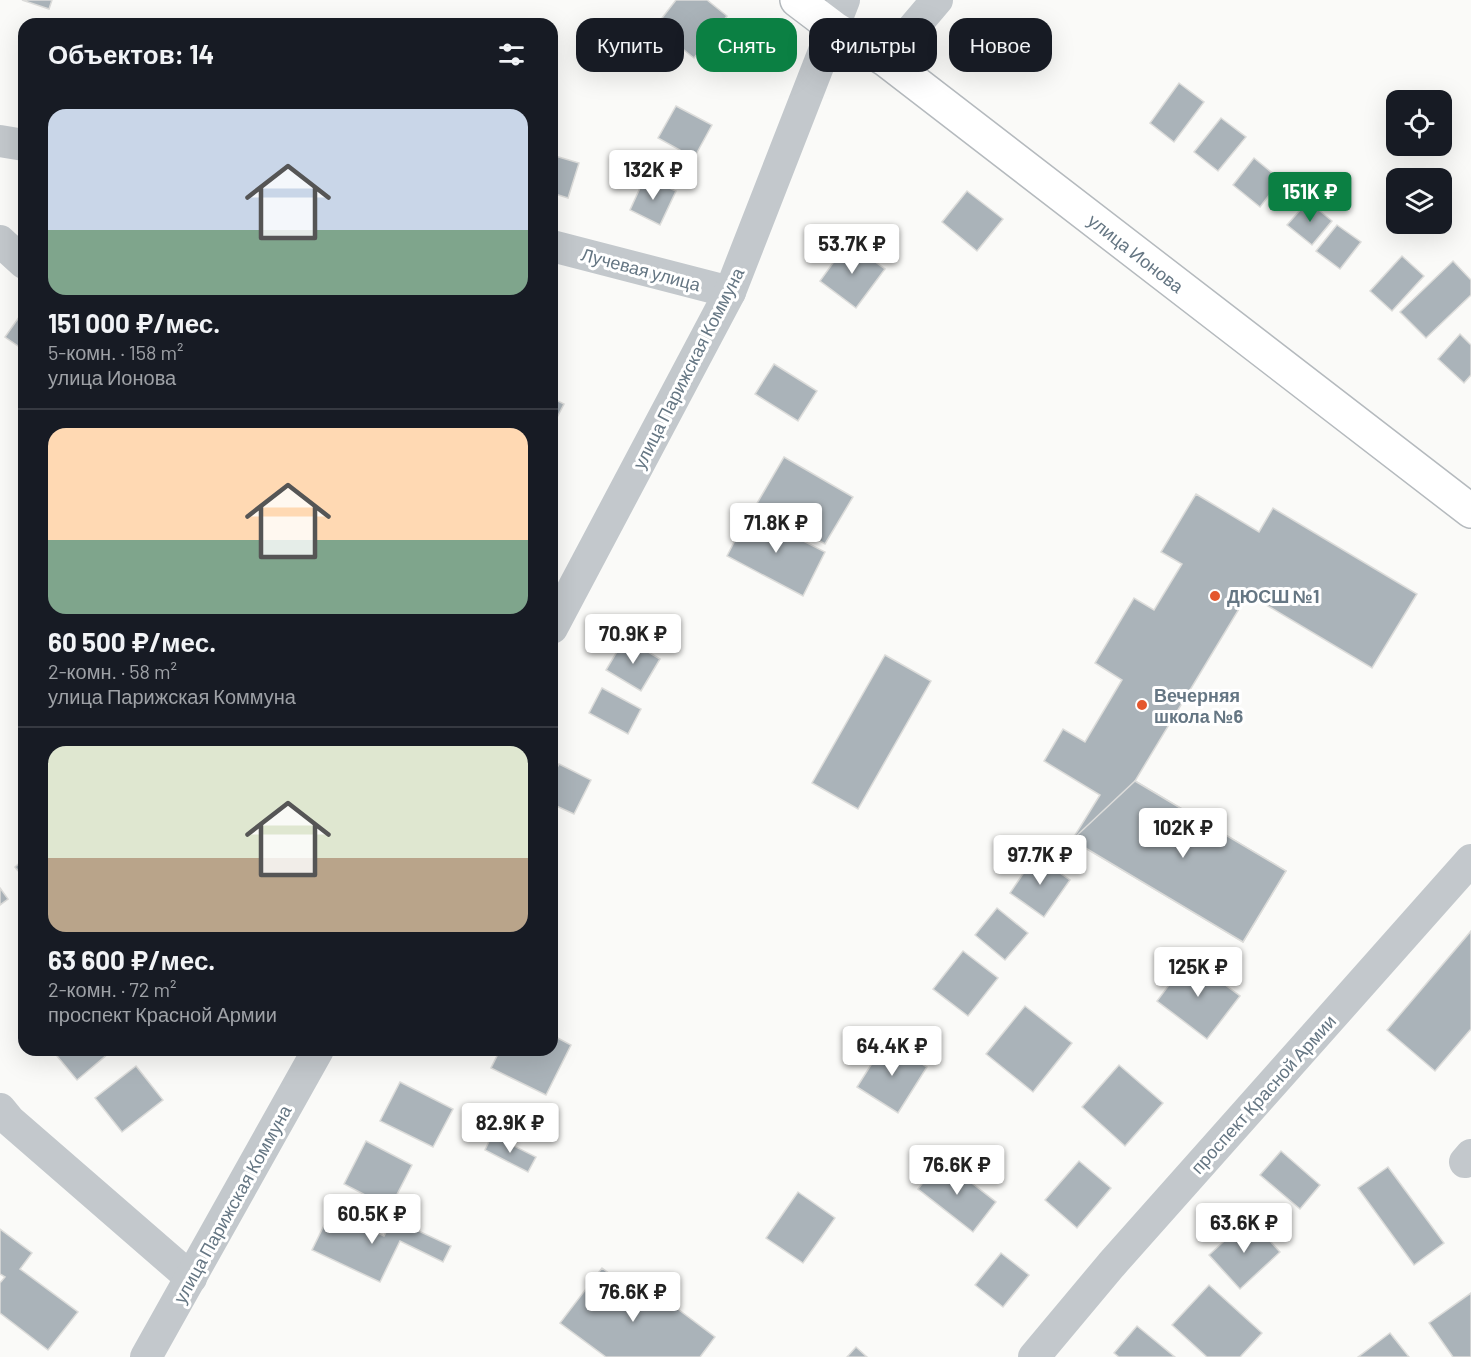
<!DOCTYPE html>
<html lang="ru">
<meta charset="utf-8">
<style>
:root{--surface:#171b24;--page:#242831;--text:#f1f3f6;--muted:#9ea1a6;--line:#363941;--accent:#0b8043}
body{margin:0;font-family:Barlow,sans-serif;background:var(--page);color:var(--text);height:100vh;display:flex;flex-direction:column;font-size:22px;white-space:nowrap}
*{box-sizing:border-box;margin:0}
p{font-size:20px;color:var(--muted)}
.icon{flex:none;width:33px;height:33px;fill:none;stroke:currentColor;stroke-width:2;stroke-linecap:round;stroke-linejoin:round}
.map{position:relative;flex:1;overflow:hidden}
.side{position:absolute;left:18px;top:18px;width:540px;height:1038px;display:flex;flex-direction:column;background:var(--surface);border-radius:18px;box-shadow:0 6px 24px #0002}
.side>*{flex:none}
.guide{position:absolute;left:576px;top:18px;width:570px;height:54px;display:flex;gap:12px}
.controls{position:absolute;left:1386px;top:90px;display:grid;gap:12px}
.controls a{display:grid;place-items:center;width:66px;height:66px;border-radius:12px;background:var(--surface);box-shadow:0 6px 24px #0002;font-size:30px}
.price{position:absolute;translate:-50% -51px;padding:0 14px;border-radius:6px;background:#fff;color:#222;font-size:20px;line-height:39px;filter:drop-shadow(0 2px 3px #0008)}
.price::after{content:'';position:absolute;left:50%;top:36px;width:18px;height:14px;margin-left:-9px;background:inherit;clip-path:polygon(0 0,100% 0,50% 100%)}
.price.selected{background:var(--accent);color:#fff}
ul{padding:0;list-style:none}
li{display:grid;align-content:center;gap:12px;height:318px;padding:0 30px}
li+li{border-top:2px solid var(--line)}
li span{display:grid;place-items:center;height:186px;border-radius:18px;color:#555}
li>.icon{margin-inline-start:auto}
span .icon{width:108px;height:108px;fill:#fffc;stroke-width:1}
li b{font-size:26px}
h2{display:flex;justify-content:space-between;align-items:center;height:72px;padding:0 30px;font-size:26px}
.chip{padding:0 21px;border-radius:18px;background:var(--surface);box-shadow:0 6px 24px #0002;font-size:21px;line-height:54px}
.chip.selected{background:var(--accent);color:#fff}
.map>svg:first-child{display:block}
.building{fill:#aab3b9;stroke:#dcdcda;stroke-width:1.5}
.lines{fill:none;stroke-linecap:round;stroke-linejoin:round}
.major-casing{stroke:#b5babe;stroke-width:36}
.minor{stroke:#c3c8cc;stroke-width:32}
.major{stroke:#fff;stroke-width:33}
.poi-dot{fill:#e4572e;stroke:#fff;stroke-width:2}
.labels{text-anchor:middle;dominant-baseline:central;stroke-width:6;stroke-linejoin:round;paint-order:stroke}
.street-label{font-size:18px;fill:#657683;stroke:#fff}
.poi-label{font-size:18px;font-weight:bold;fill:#657683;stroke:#fff;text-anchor:start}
</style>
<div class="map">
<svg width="1471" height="1357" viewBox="0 0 1471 1357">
<rect width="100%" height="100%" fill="#fafaf8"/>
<g class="building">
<polygon points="22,0 52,0 49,9"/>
<polygon points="676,0 707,0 727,16 694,58 655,27"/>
<polygon points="1179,83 1204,102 1174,142 1150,123"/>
<polygon points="676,106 712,125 694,158 658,138"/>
<polygon points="1221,118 1246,137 1218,171 1194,152"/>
<polygon points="552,155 579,163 568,198 552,193"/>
<polygon points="1254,158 1281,180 1260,207 1233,185"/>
<polygon points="645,177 676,191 660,225 630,210"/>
<polygon points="967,191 1003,219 977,251 942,222"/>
<polygon points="1308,201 1332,221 1312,245 1287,225"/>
<polygon points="1337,225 1361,242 1340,269 1316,251"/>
<polygon points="848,242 885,269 856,308 820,281"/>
<polygon points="1402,256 1424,276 1392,311 1370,291"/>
<polygon points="1453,261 1471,280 1471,295 1426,338 1400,312"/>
<polygon points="24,310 24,350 5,337"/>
<polygon points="1460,334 1471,345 1471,375 1464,383 1438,359"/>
<polygon points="774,364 817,391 798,421 755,394"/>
<polygon points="552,398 564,404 552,427"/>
<polygon points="784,457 853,497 825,544 756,505"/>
<polygon points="1196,494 1259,532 1273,508 1417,594 1372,668 1248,594 1135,781 1286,871 1243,942 1072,840 1100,795 1044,761 1063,729 1085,742 1122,680 1095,663 1134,598 1154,610 1182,564 1161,552"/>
<polygon points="749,513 825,552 803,596 727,556"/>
<polygon points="625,638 660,659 641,691 606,670"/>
<polygon points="885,655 931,681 858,809 812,783"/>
<polygon points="602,688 641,709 628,734 589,713"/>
<polygon points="559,764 591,780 574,814 552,804 552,778"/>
<polygon points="1135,781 1286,871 1243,942 1072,840"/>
<polygon points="1035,856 1070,880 1044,917 1010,893"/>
<polygon points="24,859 24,878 15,867"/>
<polygon points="0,888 8,899 0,905"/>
<polygon points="997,908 1028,933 1005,960 975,935"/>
<polygon points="1471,931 1471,1029 1435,1071 1387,1030"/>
<polygon points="963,951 998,978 968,1016 933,989"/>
<polygon points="1189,958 1240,996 1207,1039 1157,1001"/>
<polygon points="1025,1006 1072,1043 1033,1092 986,1054"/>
<polygon points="552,1035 571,1045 546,1095 491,1068 500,1050 552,1050"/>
<polygon points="886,1041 927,1067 898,1113 857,1087"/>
<polygon points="52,1050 107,1050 109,1053 77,1080"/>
<polygon points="1119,1065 1163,1103 1125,1146 1082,1107"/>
<polygon points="136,1066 163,1100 122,1132 95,1098"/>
<polygon points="400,1082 453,1109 433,1147 380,1121"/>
<polygon points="492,1135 536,1157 528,1172 485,1150"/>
<polygon points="366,1141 412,1165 390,1208 344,1184"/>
<polygon points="1281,1151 1320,1185 1300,1209 1260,1175"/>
<polygon points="941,1159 996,1202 973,1232 918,1189"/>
<polygon points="1079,1161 1111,1188 1077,1228 1045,1200"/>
<polygon points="1388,1167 1444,1243 1414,1265 1358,1188"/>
<polygon points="798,1192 835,1218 803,1263 766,1238"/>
<polygon points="331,1211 384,1236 393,1219 451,1246 443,1262 400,1241 380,1282 312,1250"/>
<polygon points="1249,1218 1280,1252 1240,1289 1209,1255"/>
<polygon points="0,1229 32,1253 20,1269 78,1312 48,1350 0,1313 0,1283 5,1277 0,1274"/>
<polygon points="1001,1253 1029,1275 1003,1307 975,1285"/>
<polygon points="602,1268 651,1305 659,1295 715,1337 700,1357 606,1357 560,1323"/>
<polygon points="1209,1285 1262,1333 1240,1357 1207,1357 1172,1325"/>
<polygon points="1471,1293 1471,1357 1453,1357 1429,1323"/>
<polygon points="1137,1326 1175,1357 1119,1357 1114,1353"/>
<polygon points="1390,1333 1409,1357 1358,1357"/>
<polygon points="856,1347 867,1357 847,1357"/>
</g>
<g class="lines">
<defs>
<polyline id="major" points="797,0 834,28 886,60 1471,511"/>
</defs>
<use href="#major" class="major-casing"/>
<g class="minor">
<polyline points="886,60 937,0"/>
<polyline points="0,141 24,145"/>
<polyline points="0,241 24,263"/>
<polyline points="552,246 730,292"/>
<polyline points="552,628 730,292 844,0"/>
<polyline points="0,1109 9,1120 191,1278"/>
<polyline points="1465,1162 1471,1155"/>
<polyline points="146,1357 318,1050"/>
<polyline points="1034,1357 1111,1265 1471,860"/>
</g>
<use href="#major" class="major"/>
</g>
<g class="poi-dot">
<circle cx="1215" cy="596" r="6"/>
<circle cx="1142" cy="705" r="6"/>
</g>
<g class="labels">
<g class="street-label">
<text transform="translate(1136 253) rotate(38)">улица Ионова</text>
<text transform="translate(641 269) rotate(15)">Лучевая улица</text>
<text transform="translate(688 368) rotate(-63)">улица Парижская Коммуна</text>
<text transform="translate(1263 1094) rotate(-48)">проспект Красной Армии</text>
<text transform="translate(232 1204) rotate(-61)">улица Парижская Коммуна</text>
</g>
<g class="poi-label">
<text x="1227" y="596">ДЮСШ №1</text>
<text x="1154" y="695">Вечерняя<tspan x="1154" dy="21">школа №6</tspan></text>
</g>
</g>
</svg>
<div class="controls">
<a><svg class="icon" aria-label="locate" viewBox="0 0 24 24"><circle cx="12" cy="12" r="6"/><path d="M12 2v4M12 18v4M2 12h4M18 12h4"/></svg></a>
<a><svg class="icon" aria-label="layers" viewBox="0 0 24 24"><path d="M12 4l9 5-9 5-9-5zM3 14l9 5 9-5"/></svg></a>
</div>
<b class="price" style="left:653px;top:201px">132K ₽</b>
<b class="price selected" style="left:1310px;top:223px">151K ₽</b>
<b class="price" style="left:852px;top:275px">53.7K ₽</b>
<b class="price" style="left:776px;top:554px">71.8K ₽</b>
<b class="price" style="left:633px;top:665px">70.9K ₽</b>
<b class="price" style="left:1183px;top:859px">102K ₽</b>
<b class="price" style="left:1040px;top:886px">97.7K ₽</b>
<b class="price" style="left:1198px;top:998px">125K ₽</b>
<b class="price" style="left:892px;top:1077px">64.4K ₽</b>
<b class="price" style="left:510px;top:1154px">82.9K ₽</b>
<b class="price" style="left:957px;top:1196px">76.6K ₽</b>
<b class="price" style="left:372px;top:1245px">60.5K ₽</b>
<b class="price" style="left:1244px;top:1254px">63.6K ₽</b>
<b class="price" style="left:633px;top:1323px">76.6K ₽</b>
<div class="guide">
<a class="chip">Купить</a>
<a class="chip selected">Снять</a>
<a class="chip">Фильтры</a>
<a class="chip">Новое</a>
</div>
<section class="side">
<h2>Объектов: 14<svg class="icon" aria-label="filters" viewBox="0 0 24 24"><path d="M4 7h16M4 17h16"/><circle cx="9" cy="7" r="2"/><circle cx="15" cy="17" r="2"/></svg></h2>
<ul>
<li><span style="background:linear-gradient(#c9d6e8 65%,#7fa58c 0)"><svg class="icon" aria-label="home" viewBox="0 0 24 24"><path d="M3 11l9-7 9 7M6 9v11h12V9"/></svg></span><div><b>151 000 ₽/мес.</b><p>5-комн. · 158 m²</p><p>улица Ионова</p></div></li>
<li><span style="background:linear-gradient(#ffd9b3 60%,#7fa58c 0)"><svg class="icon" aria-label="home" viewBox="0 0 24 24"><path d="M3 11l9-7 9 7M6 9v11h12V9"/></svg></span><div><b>60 500 ₽/мес.</b><p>2-комн. · 58 m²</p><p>улица Парижская Коммуна</p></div></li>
<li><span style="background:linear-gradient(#dfe7d0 60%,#b9a48a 0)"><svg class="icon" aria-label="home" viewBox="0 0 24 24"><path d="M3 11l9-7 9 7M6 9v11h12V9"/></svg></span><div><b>63 600 ₽/мес.</b><p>2-комн. · 72 m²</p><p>проспект Красной Армии</p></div></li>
</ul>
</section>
</div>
